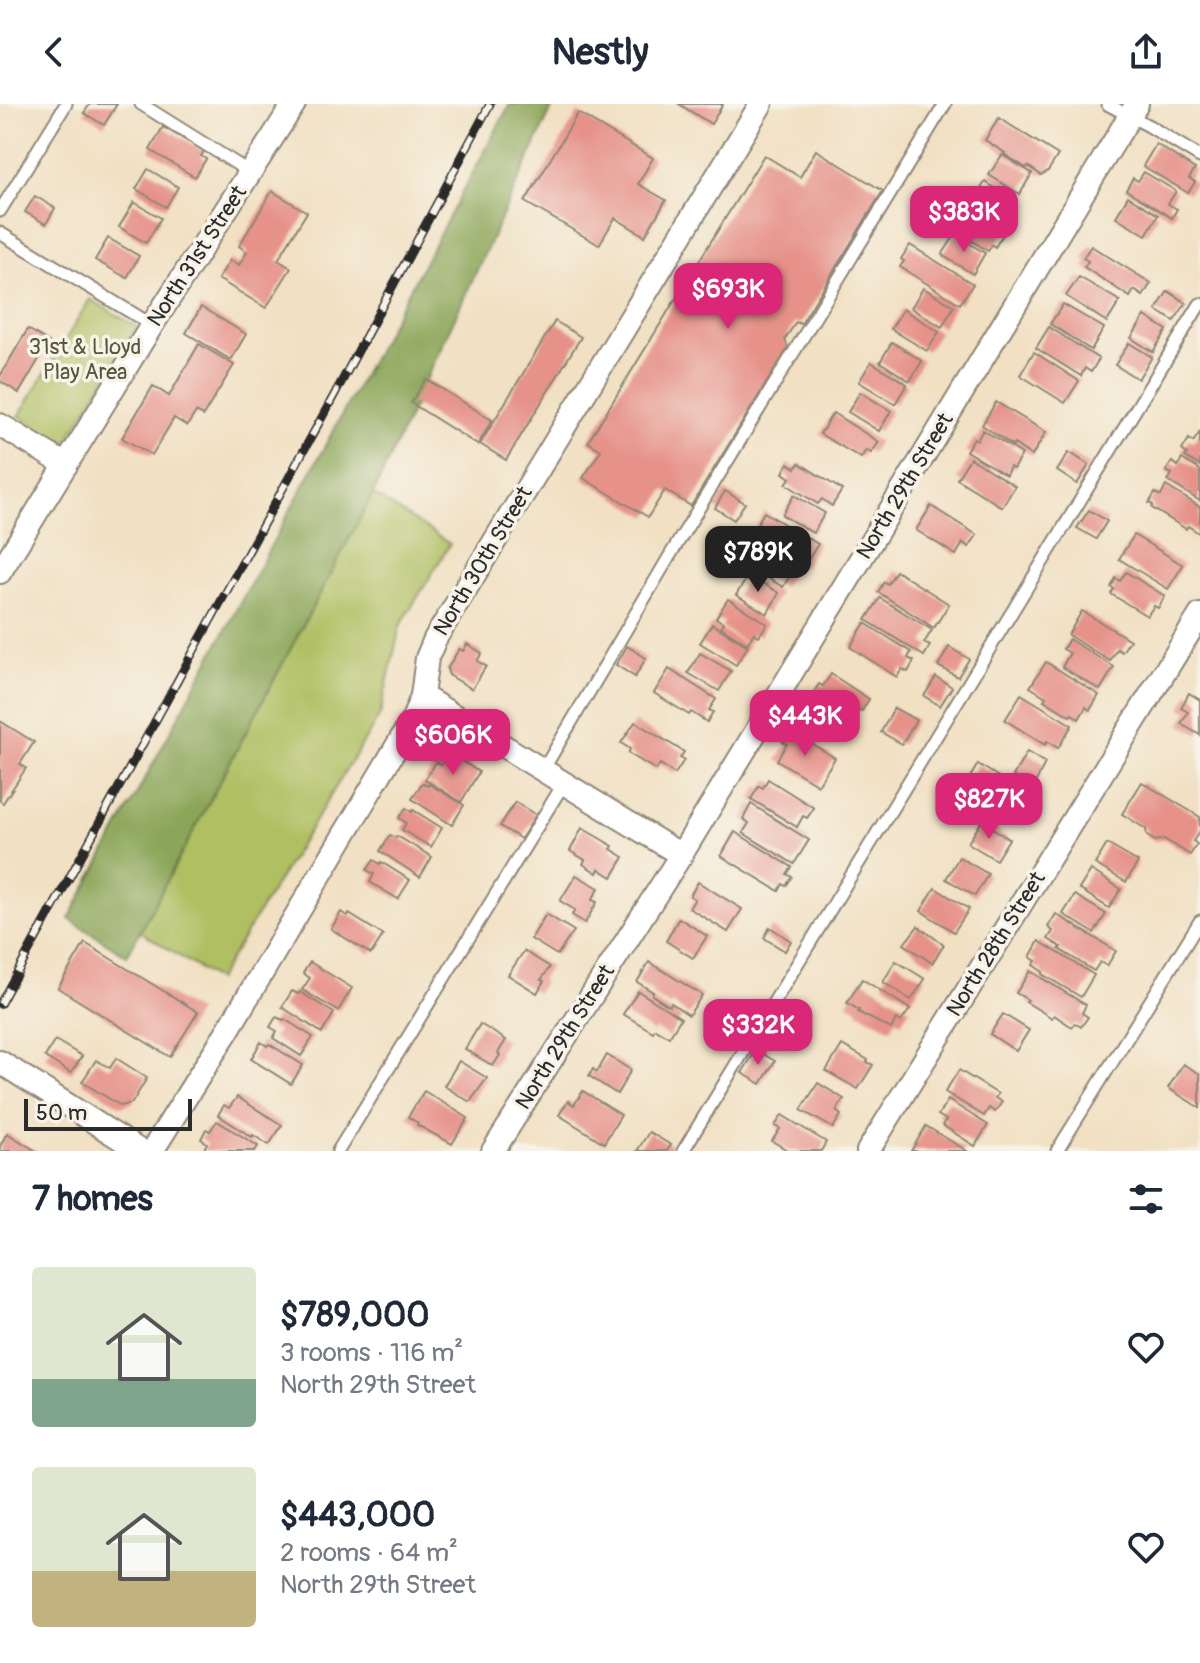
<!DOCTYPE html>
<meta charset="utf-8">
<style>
:root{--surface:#fff;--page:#f6f6f7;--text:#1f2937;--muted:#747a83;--accent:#db2777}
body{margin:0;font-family:Pangolin,sans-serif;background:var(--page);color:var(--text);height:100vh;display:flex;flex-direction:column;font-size:30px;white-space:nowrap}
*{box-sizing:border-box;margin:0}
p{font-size:26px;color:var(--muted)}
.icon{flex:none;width:44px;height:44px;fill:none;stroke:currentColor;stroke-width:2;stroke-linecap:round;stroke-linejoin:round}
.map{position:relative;height:1047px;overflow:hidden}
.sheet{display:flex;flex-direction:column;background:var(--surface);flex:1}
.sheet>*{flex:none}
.scale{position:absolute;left:24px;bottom:20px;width:168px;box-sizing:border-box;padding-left:8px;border:4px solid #2b2b2b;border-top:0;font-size:22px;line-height:28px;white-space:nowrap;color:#2b2b2b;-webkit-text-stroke:6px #f7f3e8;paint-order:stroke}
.price{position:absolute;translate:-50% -68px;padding:0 18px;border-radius:16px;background:var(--accent);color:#fff;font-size:26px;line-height:52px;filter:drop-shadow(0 2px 4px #0008)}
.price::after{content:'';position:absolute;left:50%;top:48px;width:24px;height:18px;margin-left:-12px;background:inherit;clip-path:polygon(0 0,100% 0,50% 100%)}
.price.active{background:#222;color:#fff}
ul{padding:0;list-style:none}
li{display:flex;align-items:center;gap:24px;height:200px;padding:0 32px}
li span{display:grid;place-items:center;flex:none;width:224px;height:160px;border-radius:8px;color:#555}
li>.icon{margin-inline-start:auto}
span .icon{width:96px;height:96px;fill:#fffc;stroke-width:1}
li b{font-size:34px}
h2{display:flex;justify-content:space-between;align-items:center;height:96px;padding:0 32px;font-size:34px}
header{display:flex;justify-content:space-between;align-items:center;height:104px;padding:0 32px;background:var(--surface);font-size:36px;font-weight:700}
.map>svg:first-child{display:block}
.green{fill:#afbf62;stroke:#6d7546;stroke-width:2}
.forest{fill:#8ba658;stroke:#5b6842;stroke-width:2}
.building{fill:#e69289}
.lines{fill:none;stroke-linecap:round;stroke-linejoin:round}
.service-casing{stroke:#8e8676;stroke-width:15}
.minor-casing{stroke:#8e8676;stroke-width:26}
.service{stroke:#fff;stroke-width:11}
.minor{stroke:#fff;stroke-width:22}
.rail-casing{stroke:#2b2b2b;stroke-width:9}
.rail{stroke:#f7f3e8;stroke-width:6;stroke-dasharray:18;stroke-linecap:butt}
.labels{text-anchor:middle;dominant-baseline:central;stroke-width:7;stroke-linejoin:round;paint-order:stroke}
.street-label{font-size:22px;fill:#2b2b2b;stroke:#f7f3e8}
.park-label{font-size:22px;fill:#53573c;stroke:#f7f3e8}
</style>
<header><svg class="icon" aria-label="back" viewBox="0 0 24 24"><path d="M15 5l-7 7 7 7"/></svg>Nestly<svg class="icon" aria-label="share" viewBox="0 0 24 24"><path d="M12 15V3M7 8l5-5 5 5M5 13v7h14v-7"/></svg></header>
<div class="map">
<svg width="1200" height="1047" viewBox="0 0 1200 1047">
<rect width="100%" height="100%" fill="#f7f3e8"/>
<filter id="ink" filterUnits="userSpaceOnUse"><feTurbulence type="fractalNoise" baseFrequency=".0125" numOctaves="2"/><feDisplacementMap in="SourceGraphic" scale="16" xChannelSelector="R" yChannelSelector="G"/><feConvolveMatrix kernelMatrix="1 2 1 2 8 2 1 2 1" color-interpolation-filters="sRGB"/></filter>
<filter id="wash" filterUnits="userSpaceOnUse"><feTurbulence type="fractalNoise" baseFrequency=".006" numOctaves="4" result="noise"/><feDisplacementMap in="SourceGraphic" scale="32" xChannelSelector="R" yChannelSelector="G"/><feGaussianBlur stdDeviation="1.8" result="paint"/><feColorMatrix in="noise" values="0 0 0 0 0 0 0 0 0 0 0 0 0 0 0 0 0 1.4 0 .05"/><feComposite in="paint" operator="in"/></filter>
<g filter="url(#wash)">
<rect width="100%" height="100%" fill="#f1e0c2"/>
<g class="green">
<polygon points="90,195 137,223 65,340 19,312"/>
<polygon points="373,390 450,440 400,522 380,611 217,876 140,827 255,600"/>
</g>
<polygon class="forest" points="510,0 554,0 373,390 127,852 69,815"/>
<g id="blocks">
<g class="building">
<polygon points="90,0 117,0 104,21 84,9"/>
<polygon points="679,0 723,0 711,20"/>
<polygon points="578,9 653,54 638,80 666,96 645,132 615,114 599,141 525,98"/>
<polygon points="999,14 1058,51 1048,67 1041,71 1028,62 1026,64 1004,50 1005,49 985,36"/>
<polygon points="163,23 204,47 201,52 206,55 195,73 150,46"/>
<polygon points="1156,40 1195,65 1189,74 1195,78 1188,89 1143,62"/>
<polygon points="816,46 883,87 801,220 796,218 785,235 788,244 691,402 665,386 648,413 583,374 601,346 588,338 764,51 800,73"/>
<polygon points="1002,51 1032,69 1020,90 989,71"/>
<polygon points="148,65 178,83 166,103 136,85"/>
<polygon points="1144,68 1176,87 1168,100 1177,105 1172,114 1126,86 1133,74 1138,77"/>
<polygon points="985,78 1016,96 1004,116 973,98"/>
<polygon points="272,87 307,108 278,156 291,164 266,204 218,175 230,156 239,161 247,148 239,142"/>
<polygon points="35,92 55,104 46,120 25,108"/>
<polygon points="943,92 1004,129 995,143 992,141 988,147 936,114 945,100 940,98"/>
<polygon points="1128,92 1158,111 1146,131 1116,113"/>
<polygon points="134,98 161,114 146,139 119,123"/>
<polygon points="955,131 985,149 973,170 942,151"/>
<polygon points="108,134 139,152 127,174 95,156"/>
<polygon points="910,141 973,180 960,200 900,163 904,157 901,155"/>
<polygon points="1091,142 1151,179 1143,192 1134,186 1130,193 1084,163 1088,157 1083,154"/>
<polygon points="1079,173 1120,197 1107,218 1066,192"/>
<polygon points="923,184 954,202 942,223 911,204"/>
<polygon points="1168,187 1186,199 1174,217 1156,206"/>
<polygon points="1063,200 1104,224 1091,246 1050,220"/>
<polygon points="201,203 246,230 231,256 186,229"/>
<polygon points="903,205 939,228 927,247 891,225"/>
<polygon points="1145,212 1167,226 1153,248 1131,234"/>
<polygon points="555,217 581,233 506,356 480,340"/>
<polygon points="1049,223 1099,255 1091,268 1085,264 1081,272 1036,244"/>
<polygon points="28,225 49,238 19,289 0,277 0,272"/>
<polygon points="892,238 922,257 910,277 880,258"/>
<polygon points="1129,239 1152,253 1138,275 1115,261"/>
<polygon points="199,240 234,261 203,312 196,308 187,322 174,314 152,351 122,334 153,282 169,292"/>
<polygon points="1034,248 1079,277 1065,299 1020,271"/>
<polygon points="871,258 907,280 895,300 859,278"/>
<polygon points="426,275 492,316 478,341 411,299"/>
<polygon points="860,288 891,307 879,327 848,308"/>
<polygon points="996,298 1046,328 1032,352 1014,340 1013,342 982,321"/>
<polygon points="833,309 879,338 871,349 866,346 861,354 820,330"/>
<polygon points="983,326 1022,350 1013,365 1010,363 1006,371 966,347 974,334 977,336"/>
<polygon points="1200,328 1200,362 1185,353 1187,350 1182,346 1189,335 1193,338"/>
<polygon points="1069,348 1089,361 1077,380 1057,367"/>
<polygon points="970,354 1015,382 1002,403 957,375"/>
<polygon points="1182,355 1200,366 1200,397 1168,377 1172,370 1166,367 1172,358 1178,362"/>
<polygon points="788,359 796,364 799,359 842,386 832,402 822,395 818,400 786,380 790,374 783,369"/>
<polygon points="1166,382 1200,403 1200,430 1188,422 1186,425 1152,404 1153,401 1149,399 1155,389 1161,392"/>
<polygon points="725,387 745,399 734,416 715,404"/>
<polygon points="794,391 825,409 813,429 782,411"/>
<polygon points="931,402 977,431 969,443 963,439 956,451 916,426"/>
<polygon points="1089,406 1107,417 1096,435 1077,424"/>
<polygon points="764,408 818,440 803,464 750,432"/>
<polygon points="1134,431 1183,461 1168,485 1119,455"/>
<polygon points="760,442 795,464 783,483 748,462"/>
<polygon points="896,467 949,500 934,524 878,488 884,478 888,480"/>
<polygon points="1126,468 1165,492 1158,504 1154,502 1147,512 1111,490 1114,485 1111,483 1116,474 1120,477"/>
<polygon points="749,471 779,489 767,510 736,491"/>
<polygon points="880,494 932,526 924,539 930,542 924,552 866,516"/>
<polygon points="728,495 767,520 759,532 754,529 747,540 721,523 724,519 716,514"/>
<polygon points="1082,507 1130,536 1122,548 1117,545 1110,557 1068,531"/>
<polygon points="865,519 911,548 908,554 914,557 908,568 902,565 897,573 850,543"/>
<polygon points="712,520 748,542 736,561 700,539"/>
<polygon points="1069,535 1114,563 1100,586 1062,563 1070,549 1063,545"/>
<polygon points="467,540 482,549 477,557 486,562 472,585 449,571 447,565 459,545 463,547"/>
<polygon points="627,542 646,554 635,573 616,561"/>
<polygon points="949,543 969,555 958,573 938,562"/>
<polygon points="700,549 731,567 719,587 688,569"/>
<polygon points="1046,558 1099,591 1090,606 1086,603 1079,615 1072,610 1070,612 1044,596 1046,593 1030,583"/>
<polygon points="669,565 716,595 709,606 713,608 707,618 691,608 689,611 654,589"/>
<polygon points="831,570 869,595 862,607 858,605 850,617 811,593 819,580 823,582"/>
<polygon points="936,573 952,583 940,602 924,592"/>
<polygon points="1189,589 1200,596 1200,631 1181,620 1188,608 1181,604"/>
<polygon points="1021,590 1072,621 1058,644 1047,637 1045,641 1005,616"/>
<polygon points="894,604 916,616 902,640 881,628"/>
<polygon points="0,617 34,638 20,660 26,664 3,699 0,697"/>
<polygon points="635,618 684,648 680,654 684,656 675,670 660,660 656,666 628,649 630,645 621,639"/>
<polygon points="790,626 835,654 818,681 777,656 787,640 783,638"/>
<polygon points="1027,648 1045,659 1033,684 1013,672"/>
<polygon points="449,649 479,668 461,698 425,676 436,658 441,661"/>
<polygon points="978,660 1034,695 1021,716 1003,706 1001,708 963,685"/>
<polygon points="768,675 814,704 807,714 803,712 797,723 751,695 759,682 763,684"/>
<polygon points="1142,678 1200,713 1200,727 1193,737 1197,740 1190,751 1164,735 1155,737 1147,732 1146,725 1122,710"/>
<polygon points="422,679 428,682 429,680 464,701 452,721 412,695"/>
<polygon points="515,698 536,711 521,735 500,722"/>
<polygon points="751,700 809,736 794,760 743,729 749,719 743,715"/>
<polygon points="406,704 412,708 413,706 442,724 431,743 402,726 406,719 399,714"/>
<polygon points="982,717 1009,735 996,756 968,739"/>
<polygon points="582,724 613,742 611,745 624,753 612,773 599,765 597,769 583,760 585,756 570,747"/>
<polygon points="735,728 792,763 787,770 792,773 786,782 783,780 779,787 721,752"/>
<polygon points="390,731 396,734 397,732 432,753 420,773 380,747"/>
<polygon points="1107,740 1138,758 1126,778 1095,760"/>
<polygon points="959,753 988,770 975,792 946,775"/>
<polygon points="374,756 380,760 381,758 410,776 398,795 370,778 374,770 367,766"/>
<polygon points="1091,766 1121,785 1109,804 1079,785"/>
<polygon points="576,771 599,784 592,796 597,798 585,819 572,811 575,806 560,797"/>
<polygon points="698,778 742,805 728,828 689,804 695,795 690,792"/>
<polygon points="935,784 969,805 954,828 921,807"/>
<polygon points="1075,791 1106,810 1094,829 1063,810"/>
<polygon points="341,808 347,812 349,810 383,831 371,850 331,825"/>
<polygon points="546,810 574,827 557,851 531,835"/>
<polygon points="1056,810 1116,847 1107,862 1100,858 1094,867 1059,845 1061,843 1048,835 1053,827 1048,823"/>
<polygon points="679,814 707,832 693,854 666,837"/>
<polygon points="918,822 944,841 932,859 904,840"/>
<polygon points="770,823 791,837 785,847 764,834"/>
<polygon points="1039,837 1094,871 1081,893 1042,870 1043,868 1033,861 1036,857 1030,853"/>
<polygon points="85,839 198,908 170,953 58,884"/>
<polygon points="524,847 550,863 541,876 544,877 537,889 508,871"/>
<polygon points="896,857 925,875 911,896 883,878"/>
<polygon points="310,858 352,884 338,907 302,886 310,874 303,869"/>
<polygon points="649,858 702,891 689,911 671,899 669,902 652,891 653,888 637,878"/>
<polygon points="1030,867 1086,901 1082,909 1088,913 1081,923 1075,919 1072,923 1054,911 1052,914 1026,898 1028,896 1016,889"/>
<polygon points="862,875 910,905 901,918 896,915 891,925 858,908 859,906 847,899"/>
<polygon points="292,887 298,890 300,888 334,909 322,929 282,903"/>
<polygon points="638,887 681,914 669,933 655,925 653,928 623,910"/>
<polygon points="784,903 802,914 789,935 771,923"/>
<polygon points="1003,910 1029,926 1016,947 990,930"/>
<polygon points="276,913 283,916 284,915 313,933 301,952 273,934 277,927 270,923"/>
<polygon points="723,915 741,926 730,944 712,933"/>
<polygon points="480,920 506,936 498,949 500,951 493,962 465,945"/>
<polygon points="55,936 82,952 71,969 45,953"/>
<polygon points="261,938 267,942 269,940 303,961 291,980 251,955"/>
<polygon points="842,941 868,956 867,958 873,961 858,985 826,967"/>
<polygon points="756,946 775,957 761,980 742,969"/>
<polygon points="607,951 631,966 617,990 589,972 593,965 597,968"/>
<polygon points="116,954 147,974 132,999 121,1002 82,978 96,956 110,964"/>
<polygon points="459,957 487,974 470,998 444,982"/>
<polygon points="1183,960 1200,970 1200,1004 1168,984"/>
<polygon points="959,966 998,990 995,994 1002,998 995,1008 989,1004 984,1012 945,988"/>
<polygon points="818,979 844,995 836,1007 841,1011 833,1024 801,1006"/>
<polygon points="424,987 468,1014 452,1040 417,1021 418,1019 408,1013"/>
<polygon points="583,987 621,1011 604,1039 559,1011 568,997 574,1001"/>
<polygon points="237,993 282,1021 269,1041 253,1031 252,1033 218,1011 224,1001 229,1004"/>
<polygon points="948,996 988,1021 975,1042 942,1021 946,1016 938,1011"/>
<polygon points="782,1011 826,1038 821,1047 789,1047 772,1037 780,1025 775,1022"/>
<polygon points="217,1017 258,1042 255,1047 206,1047 204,1045 207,1039 201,1035 206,1025 210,1027"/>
<polygon points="926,1022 967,1047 911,1047"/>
<polygon points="649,1028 671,1041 667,1047 637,1047"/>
<polygon points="7,1029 36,1047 0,1047 0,1042"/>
</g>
</g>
</g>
<g filter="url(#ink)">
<use href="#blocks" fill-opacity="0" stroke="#8e8676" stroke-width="2"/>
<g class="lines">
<defs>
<g id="service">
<polyline points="141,0 251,69"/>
<polyline points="1107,0 1149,22 1200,53"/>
<polyline points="0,107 66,0"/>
<polyline points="0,129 152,221"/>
<polyline points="543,666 669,453 945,0"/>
<polyline points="338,1047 564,679"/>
<polyline points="683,1047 1200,200"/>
<polyline points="1057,1047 1200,817"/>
</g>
<g id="minor">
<polyline points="0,321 66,361"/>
<polyline points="0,468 152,221 294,0"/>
<polyline points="422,592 681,751"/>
<polyline points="0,958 140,1047"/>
<polyline points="152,1047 228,926 413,615 422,592 427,554 435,535 761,0"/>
<polyline points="493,1047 681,751 1137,0"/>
<polyline points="868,1047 1200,511"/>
</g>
</defs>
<use href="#service" class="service-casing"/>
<use href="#minor" class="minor-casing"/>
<use href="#service" class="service"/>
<use href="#minor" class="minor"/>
<defs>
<polyline id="rail" points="0,900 343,275 490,0"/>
</defs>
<use href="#rail" class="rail-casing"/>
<use href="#rail" class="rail"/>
</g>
</g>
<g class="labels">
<g class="street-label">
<text transform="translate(197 152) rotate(-57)">North 31st Street</text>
<text transform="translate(905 382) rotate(-59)">North 29th Street</text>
<text transform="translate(483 457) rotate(-59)">North 30th Street</text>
<text transform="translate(996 840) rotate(-58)">North 28th Street</text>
<text transform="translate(565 933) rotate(-58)">North 29th Street</text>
</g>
<g class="park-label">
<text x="85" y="243">31st &amp; Lloyd<tspan x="85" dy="25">Play Area</tspan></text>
</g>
</g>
</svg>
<div class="scale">50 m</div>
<b class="price" style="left:964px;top:150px">$383K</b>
<b class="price" style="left:728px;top:227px">$693K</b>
<b class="price active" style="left:758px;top:490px">$789K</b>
<b class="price" style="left:805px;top:654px">$443K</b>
<b class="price" style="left:453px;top:673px">$606K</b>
<b class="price" style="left:989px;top:737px">$827K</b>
<b class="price" style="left:758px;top:963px">$332K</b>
</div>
<section class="sheet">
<h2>7 homes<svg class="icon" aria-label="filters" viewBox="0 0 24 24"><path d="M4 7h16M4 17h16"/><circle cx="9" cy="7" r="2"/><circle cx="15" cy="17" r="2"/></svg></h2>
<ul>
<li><span style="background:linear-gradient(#dfe7d0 70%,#7fa58c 0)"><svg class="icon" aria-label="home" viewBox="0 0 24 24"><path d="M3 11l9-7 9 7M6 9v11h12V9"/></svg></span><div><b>$789,000</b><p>3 rooms · 116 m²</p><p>North 29th Street</p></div><svg class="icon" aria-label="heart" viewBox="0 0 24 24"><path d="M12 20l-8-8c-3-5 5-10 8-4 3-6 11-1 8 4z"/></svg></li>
<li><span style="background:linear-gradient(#dfe7d0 65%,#c2b280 0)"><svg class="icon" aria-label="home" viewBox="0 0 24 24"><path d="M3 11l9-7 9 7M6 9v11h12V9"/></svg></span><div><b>$443,000</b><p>2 rooms · 64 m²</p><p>North 29th Street</p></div><svg class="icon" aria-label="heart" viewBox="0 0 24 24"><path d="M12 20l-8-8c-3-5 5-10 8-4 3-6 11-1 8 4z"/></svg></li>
</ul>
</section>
